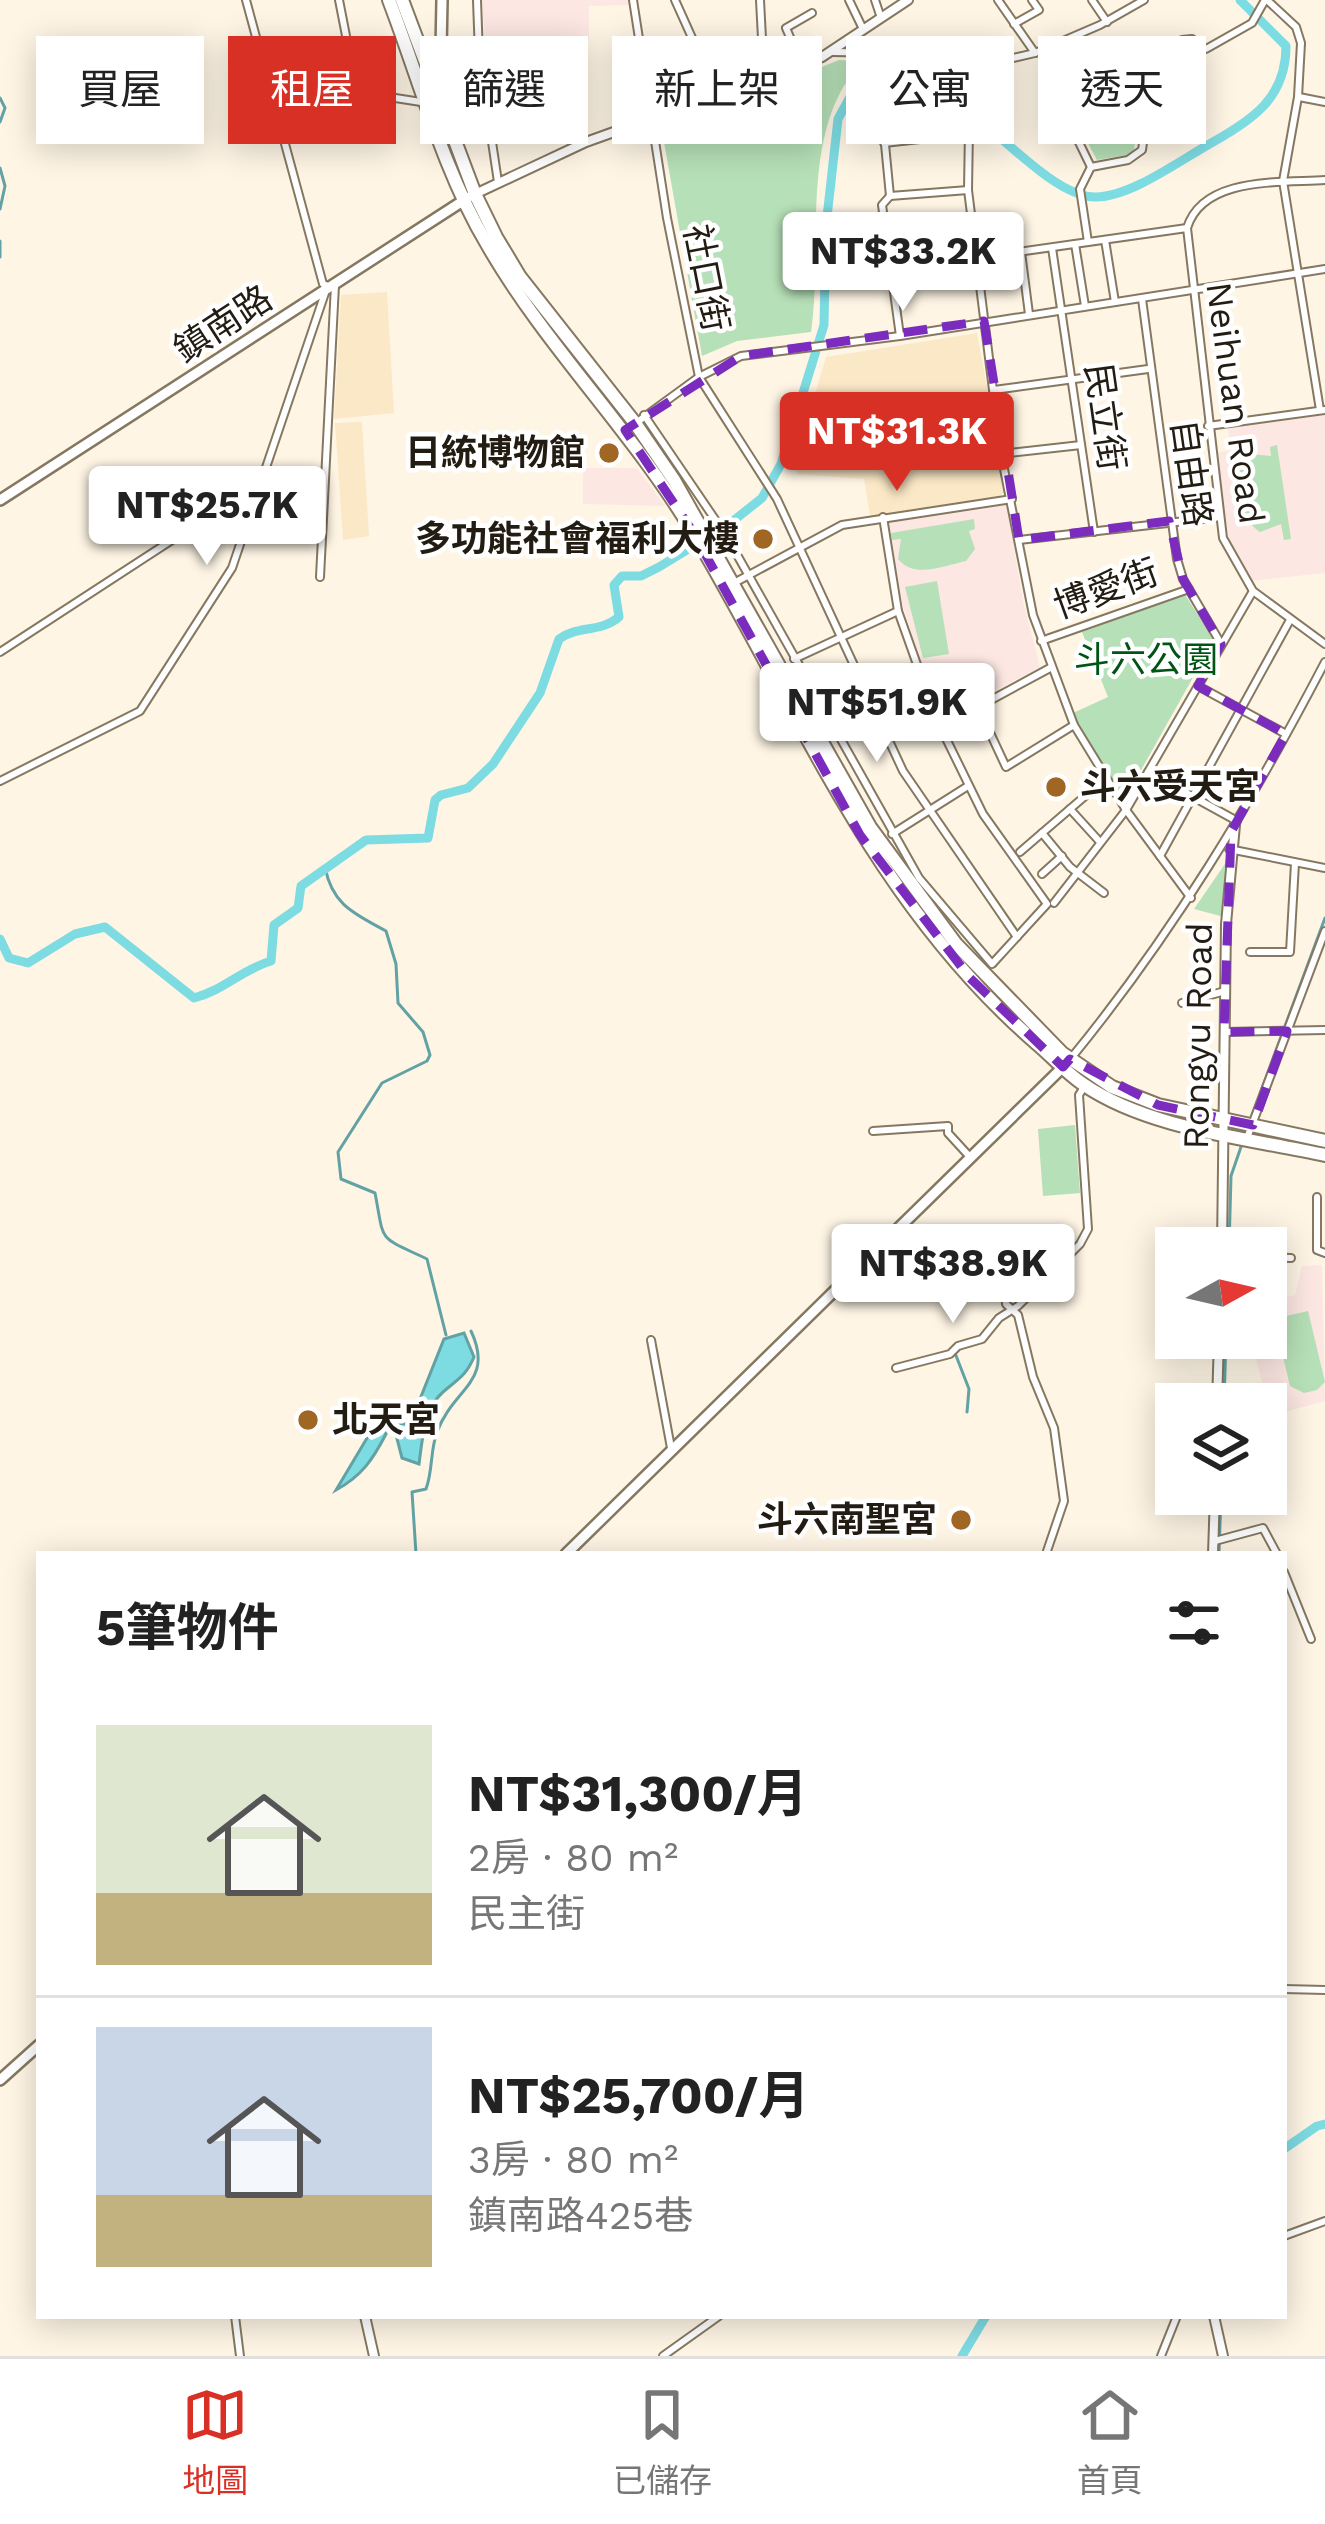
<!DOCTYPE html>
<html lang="zh-TW">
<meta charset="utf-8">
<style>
:root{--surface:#fff;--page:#f2f2f2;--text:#222;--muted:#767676;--line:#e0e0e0;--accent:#d93025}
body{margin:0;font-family:"Work Sans","Noto Sans TC",sans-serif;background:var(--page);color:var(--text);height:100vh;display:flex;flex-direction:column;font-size:45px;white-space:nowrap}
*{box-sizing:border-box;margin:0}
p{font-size:39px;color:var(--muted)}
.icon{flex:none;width:66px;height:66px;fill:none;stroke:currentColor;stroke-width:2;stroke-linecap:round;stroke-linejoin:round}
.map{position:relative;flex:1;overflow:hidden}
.sheet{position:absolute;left:36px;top:1551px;width:1251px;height:768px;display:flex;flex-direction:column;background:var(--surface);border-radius:0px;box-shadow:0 6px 30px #0003}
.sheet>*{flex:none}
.hud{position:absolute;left:36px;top:36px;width:1254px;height:108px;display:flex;gap:24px}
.needle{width:78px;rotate:82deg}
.buttons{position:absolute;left:1155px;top:1227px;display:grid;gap:24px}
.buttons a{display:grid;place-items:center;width:132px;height:132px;border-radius:0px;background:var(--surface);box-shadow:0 6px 30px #0003;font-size:60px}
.price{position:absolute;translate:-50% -102px;padding:0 27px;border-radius:12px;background:#fff;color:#222;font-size:39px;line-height:78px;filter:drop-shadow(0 3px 6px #0008)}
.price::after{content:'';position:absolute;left:50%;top:72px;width:36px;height:27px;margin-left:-18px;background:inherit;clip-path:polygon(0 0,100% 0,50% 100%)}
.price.current{background:var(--accent);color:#fff}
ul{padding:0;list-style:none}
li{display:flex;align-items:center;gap:36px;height:300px;padding:0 60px}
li+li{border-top:3px solid var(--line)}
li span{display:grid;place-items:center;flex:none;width:336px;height:240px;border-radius:0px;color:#555}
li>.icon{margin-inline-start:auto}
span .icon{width:144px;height:144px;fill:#fffc;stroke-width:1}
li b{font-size:51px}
h2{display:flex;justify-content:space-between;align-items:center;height:144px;padding:0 60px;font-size:51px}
.chip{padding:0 42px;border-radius:0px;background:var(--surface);box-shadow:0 6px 30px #0003;font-size:42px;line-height:108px}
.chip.current{background:var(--accent);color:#fff}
.dock{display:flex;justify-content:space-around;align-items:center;height:168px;border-top:3px solid var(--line);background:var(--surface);font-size:33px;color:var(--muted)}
.dock a{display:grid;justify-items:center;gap:6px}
.dock .current{color:var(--accent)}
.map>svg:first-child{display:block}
.built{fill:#fbe8c6}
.education{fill:#fce7e2}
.green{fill:#b6e0b7}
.water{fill:#7ddbe2;stroke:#62a2a4;stroke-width:3}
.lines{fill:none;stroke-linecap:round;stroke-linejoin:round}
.stream{stroke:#62a2a4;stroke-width:3}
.river{stroke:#7ddbe2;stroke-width:9}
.minor-casing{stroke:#867860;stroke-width:10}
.tertiary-casing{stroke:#867860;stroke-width:12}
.secondary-casing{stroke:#867860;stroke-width:14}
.primary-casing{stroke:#867860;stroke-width:16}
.minor{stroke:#fff;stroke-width:6}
.tertiary{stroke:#fff;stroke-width:8}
.secondary{stroke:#fff;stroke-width:9}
.primary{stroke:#fff;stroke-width:12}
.marked{fill:none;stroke:#7b2cbf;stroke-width:9;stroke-dasharray:24 15;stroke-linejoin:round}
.poi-dot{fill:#a06724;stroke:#fff;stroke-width:4.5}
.labels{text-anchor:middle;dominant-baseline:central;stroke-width:9;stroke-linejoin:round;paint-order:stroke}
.street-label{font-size:36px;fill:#221c13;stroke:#fff}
.poi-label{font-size:36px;font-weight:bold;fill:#221c13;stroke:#fff;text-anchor:end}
.park-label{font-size:36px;fill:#005414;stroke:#fff}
</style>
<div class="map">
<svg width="1325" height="2356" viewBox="0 0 1325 2356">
<rect width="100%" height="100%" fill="#fef5e5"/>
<g class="built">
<polygon points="387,292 394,413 334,419 341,295"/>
<polygon points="977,333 1006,490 999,497 870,516 864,479 797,474 795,462 812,458 807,421 826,357"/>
<polygon points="362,422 369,536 343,540 335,423"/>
</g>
<g class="education">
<polygon points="482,0 629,0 630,5 589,6 589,39 486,52"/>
<polygon points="1325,415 1325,573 1249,581 1236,559 1226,529 1215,453 1231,450 1228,428"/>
<polygon points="583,468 637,468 665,506 583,504"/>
<polygon points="1006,501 1023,601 1040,667 940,719 902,603 887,522"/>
<polygon points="1322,1265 1325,1401 1270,1416 1251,1338 1266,1338 1266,1302 1295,1295 1302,1266"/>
</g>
<g class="green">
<path d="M839,60L863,61C856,71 846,81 841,91C804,160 822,256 811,332L737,341L702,356L662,131Z"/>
<path d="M1114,64C1129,90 1141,124 1133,154L1097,160L1061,93Z"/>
<path d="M1277,445L1291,539L1284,540L1281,524L1260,532C1238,518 1229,470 1251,454L1271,456L1270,447Z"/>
<path d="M974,519L975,529L969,531L975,549L966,561C943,566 914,579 898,559L901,539L892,540L891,533Z"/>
<polygon points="937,581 949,654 923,658 905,587"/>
<polygon points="1184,593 1214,640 1122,804 1073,713 1108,697 1082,632"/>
<polygon points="1227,861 1228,918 1194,909"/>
<polygon points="1075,1125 1080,1193 1043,1196 1038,1129"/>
<polygon points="1308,1311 1325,1382 1317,1390 1304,1393 1290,1386 1276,1327 1286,1316"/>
</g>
<g class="water">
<path d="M464,1333L474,1357C466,1376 458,1379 443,1392C424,1408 422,1442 419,1464L402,1458L393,1423L410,1424L444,1339Z"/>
<path d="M381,1426L386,1434C373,1459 362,1476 336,1490L373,1428Z"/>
</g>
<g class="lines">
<g class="stream">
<polyline points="0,98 5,108 0,122"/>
<polyline points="0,168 5,186 0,209"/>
<polyline points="0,241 0,257"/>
<path d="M325,867C332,905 355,914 386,931L396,964L398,1003L423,1032L430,1055L427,1061L382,1083L338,1152L341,1179L375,1193C385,1244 376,1235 427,1259L446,1335"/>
<polyline points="1251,1118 1325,918"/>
<polyline points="1229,1248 1231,1176 1242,1144"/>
<polyline points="955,1353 969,1389 967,1412"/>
<polyline points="1224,1404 1226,1338"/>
<path d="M416,1554L412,1492L426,1489C433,1470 430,1451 437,1432C453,1388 495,1382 471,1331"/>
<polyline points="1219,1554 1221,1494"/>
</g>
<g class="river">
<path d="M0,939L9,958L28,963L75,934L105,927L194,998C224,990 241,970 271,961L274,925L298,908L301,886L366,840L428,838L435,800L441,795L468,788L493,764L540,693L559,639C578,625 600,633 619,617L614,585L622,576H641L659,567L728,525L762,498L781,464L824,325L826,226L838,119L861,77L878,63C910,72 941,90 968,110C999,133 1057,198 1096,197C1131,197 1182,159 1213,142C1254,119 1286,97 1286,46L1240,0"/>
<polyline points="1284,2149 1317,2126 1325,2124"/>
<polyline points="962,2356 986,2316"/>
</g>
<defs>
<g id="minor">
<polyline points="246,0 323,284 331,287"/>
<polyline points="339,0 357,92 421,102"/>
<polyline points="477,0 479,55 498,182"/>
<polyline points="633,0 667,218 699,377 777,499 903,771 1017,937"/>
<polyline points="675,0 693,40 701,100"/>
<polyline points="760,0 764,77"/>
<polyline points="849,0 863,29"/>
<polyline points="875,0 881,18"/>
<polyline points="998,0 1035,53"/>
<polyline points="1092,0 1107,22"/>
<polyline points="1267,0 1296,27 1301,43 1298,97 1283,181 1320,410"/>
<polyline points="1014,24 1039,10 1032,0"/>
<polyline points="832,52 891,53 970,68 1035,53 1100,25 1144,0"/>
<polyline points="479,55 563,43"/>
<polyline points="802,65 786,28 812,13"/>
<polyline points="970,68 968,190 1001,454 1033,615 1074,725 1126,810 1191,898"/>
<polyline points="1299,97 1325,102"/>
<polyline points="884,143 920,139 928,118"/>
<polyline points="1091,167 1055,93 1072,73 1116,47 1131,68"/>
<path d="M1325,180C1281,183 1203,176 1187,228L1223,538L1253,591L1325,644"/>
<polyline points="890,196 884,134 904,83 908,85 918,67 904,57"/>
<polyline points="890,196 882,205 900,336"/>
<polyline points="890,196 968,190"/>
<polyline points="1105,240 1115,302"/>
<path d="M1088,242L1080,189L1091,167L1128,160L1142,150C1148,121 1126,92 1133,63L1182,40L1192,39L1206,49L1252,23L1265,0"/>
<polyline points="1075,244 1085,306"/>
<polyline points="1052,248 1094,532"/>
<polyline points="1021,252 1029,314"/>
<polyline points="976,258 1187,228"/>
<polyline points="1142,299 1177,559 1183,579 1220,642"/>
<polyline points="994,390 1148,369"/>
<polyline points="644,415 727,537 919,878 992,964"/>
<polyline points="636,423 699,377 741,356 900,336 1325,269"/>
<polyline points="1208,426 1325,410"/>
<polyline points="1001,454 1081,445"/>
<polyline points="883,517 898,611 936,718 983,814 1047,904 993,963"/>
<polyline points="1019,540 1220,517"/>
<polyline points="320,577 335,285"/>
<polyline points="734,583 842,525 1012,499"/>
<polyline points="1041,641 1189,589"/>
<polyline points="0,652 258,484"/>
<polyline points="794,659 898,611"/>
<polyline points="1050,668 978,707 1006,767 1074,725"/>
<polyline points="1198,686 1286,734"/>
<polyline points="1148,772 1237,821"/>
<polyline points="0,781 140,711 232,568 325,293"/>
<polyline points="1070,809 1100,842"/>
<polyline points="1042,833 1070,867 1104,893"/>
<polyline points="892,834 968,786"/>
<polyline points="1229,849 1325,868"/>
<polyline points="1020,852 1106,778"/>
<polyline points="1160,856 1290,620"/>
<polyline points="1042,874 1062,856"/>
<polyline points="1054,903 1126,810 1253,591"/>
<polyline points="1250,952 1290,952 1295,863"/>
<polyline points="1182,1003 1225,991"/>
<polyline points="1224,1032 1325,1030"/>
<path d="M1072,1057C1172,935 1252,802 1325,662"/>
<polyline points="873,1131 948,1126 948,1133 970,1157"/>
<polyline points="1247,1138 1325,931"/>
<polyline points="1317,1197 1317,1250 1325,1253"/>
<polyline points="1266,1257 1291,1258"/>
<path d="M869,1258C897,1258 975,1244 993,1254L1003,1278L1006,1304L1018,1315L1033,1377L1054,1428L1064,1501L1046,1554"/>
<polyline points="651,1340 671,1448"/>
<polyline points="896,1368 950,1354 958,1346 982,1339 999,1318 1018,1306 1080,1244 1088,1229 1079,1095 1086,1084"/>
<polyline points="1215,1541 1263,1528 1277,1554"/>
<polyline points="1284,1572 1311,1639"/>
<polyline points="1284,1989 1325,1990"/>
<polyline points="1284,2236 1325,2221"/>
<polyline points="235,2316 240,2356"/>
<polyline points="663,2356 719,2316"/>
<polyline points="1161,2356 1177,2316"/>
</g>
<g id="tertiary">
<polyline points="475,194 586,142 822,57 908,0"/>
<polyline points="1222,1248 1226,924 1235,825"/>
<polyline points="1217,1404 1219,1338"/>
<polyline points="1213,1554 1215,1494"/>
<polyline points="365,2316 374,2356"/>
<polyline points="1214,2316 1223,2356"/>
</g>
<g id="secondary">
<polyline points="429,103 440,100 442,0"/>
<polyline points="0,500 469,197"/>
<polyline points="566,1554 1063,1067"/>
<polyline points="0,2080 39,2045"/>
</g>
<g id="primary">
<path d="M389,0C420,81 443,170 487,244C546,347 632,430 693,532C800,712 872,900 1035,1042C1051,1055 1065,1072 1083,1084C1148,1129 1248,1138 1325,1155"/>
<polyline points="402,0 475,194 496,237 520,277 635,423 674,480 870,827 956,944 1062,1053 1112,1087 1158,1105 1325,1141"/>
</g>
</defs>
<use href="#minor" class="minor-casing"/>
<use href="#tertiary" class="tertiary-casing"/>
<use href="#secondary" class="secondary-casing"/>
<use href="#primary" class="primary-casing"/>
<use href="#minor" class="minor"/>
<use href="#tertiary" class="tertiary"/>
<use href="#secondary" class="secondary"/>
<use href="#primary" class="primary"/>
</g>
<path class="marked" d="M984,321L1019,540L1169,521L1183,579L1221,644L1198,686L1286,734L1231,832L1224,1032L1287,1031L1253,1125L1158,1105L1070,1059L1063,1067L970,978L860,835L693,532L625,430L741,356Z"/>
<g class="poi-dot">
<circle cx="609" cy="453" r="12"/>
<circle cx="763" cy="539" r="12"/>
<circle cx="1056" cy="787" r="12"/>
<circle cx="308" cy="1420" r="12"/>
<circle cx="961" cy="1520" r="12"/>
</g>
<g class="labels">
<g class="street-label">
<text transform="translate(706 278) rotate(79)">社口街</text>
<text transform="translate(223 324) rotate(-33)">鎮南路</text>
<text transform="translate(1235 403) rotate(82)">Neihuan Road</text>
<text transform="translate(1105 417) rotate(82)">民立街</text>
<text transform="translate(1191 473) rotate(82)">自由路</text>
<text transform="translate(1106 589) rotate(-20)">博愛街</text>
<text transform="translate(1198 1036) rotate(-89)">Rongyu Road</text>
</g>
<g class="poi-label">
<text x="585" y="453">日統博物館</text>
<text x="739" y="539">多功能社會福利大樓</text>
<text x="1080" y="787" text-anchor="start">斗六受天宮</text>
<text x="332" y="1420" text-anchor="start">北天宮</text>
<text x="937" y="1520">斗六南聖宮</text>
</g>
<g class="park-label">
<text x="1146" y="660">斗六公園</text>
</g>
</g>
</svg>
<div class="buttons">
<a><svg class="needle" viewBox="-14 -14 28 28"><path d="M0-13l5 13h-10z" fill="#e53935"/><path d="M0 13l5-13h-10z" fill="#767676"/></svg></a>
<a><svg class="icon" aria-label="layers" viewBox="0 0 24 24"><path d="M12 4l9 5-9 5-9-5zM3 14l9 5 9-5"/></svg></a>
</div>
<b class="price" style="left:903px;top:314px">NT$33.2K</b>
<b class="price current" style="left:897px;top:494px">NT$31.3K</b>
<b class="price" style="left:207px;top:568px">NT$25.7K</b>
<b class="price" style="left:877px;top:765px">NT$51.9K</b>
<b class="price" style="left:953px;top:1326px">NT$38.9K</b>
<div class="hud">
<a class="chip">買屋</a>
<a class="chip current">租屋</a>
<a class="chip">篩選</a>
<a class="chip">新上架</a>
<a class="chip">公寓</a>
<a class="chip">透天</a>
</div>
<section class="sheet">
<h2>5筆物件<svg class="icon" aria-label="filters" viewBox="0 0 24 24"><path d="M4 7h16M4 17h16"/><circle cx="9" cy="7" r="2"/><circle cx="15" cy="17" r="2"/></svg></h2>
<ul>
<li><span style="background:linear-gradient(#dfe7d0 70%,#c2b280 0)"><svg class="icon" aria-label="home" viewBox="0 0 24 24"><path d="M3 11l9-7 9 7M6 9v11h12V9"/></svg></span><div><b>NT$31,300/月</b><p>2房 · 80 m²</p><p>民主街</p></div></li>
<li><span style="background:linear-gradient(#c9d6e8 70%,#c2b280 0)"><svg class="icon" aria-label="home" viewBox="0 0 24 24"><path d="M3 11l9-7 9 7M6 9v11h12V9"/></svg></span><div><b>NT$25,700/月</b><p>3房 · 80 m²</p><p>鎮南路425巷</p></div></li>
</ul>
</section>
</div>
<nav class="dock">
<a class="current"><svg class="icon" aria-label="map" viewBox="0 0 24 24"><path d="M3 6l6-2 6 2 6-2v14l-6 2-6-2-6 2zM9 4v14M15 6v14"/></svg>地圖</a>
<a><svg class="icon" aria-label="saved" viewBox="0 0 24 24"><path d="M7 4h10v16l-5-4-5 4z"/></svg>已儲存</a>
<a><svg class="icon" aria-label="home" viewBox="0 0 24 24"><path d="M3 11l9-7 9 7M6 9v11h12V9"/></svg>首頁</a>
</nav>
